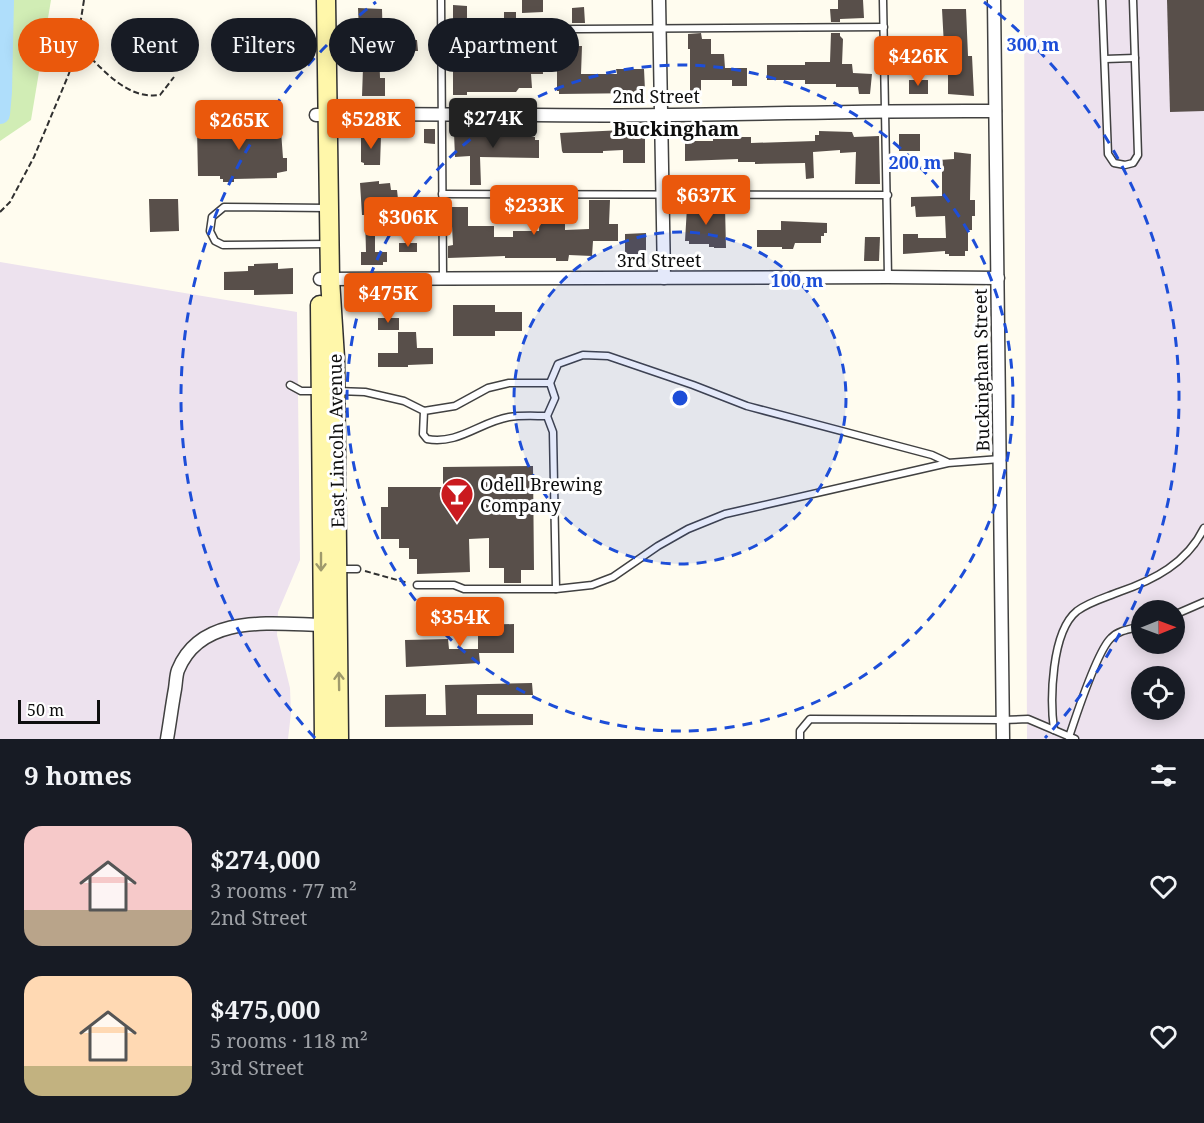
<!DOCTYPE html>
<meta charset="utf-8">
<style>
:root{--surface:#171b24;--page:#20242c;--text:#f1f3f6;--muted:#9ea1a6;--accent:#ea580c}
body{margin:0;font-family:"Noto Serif",serif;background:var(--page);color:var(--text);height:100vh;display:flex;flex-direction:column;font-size:22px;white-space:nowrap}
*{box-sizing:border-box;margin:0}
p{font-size:20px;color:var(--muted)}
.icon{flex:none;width:33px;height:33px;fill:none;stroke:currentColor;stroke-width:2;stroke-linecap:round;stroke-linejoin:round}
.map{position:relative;height:739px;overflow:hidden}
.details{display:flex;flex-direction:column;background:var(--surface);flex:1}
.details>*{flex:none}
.guide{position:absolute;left:18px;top:18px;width:600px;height:54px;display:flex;gap:12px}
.needle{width:39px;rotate:89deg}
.fabs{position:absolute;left:1131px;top:600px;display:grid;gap:12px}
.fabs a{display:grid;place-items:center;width:54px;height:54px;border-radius:50%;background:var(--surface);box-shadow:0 3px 15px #0003;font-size:30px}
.scale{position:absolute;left:18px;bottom:15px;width:82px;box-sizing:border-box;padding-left:6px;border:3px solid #0e0e0e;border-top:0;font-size:16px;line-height:21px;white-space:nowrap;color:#0e0e0e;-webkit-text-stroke:4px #fff;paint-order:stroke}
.price{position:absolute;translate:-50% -51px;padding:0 14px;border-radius:6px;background:var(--accent);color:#fff;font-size:20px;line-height:39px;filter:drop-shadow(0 2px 3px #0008)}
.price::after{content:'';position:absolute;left:50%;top:36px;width:18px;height:14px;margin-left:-9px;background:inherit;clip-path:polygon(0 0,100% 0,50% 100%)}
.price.selected{background:#222;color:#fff}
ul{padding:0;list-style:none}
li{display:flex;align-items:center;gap:18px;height:150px;padding:0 24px}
li span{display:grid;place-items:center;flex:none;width:168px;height:120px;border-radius:18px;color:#555}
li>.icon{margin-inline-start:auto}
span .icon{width:72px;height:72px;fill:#fffc;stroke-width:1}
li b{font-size:26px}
h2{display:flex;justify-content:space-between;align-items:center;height:72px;padding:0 24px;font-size:26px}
.chip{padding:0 21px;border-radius:27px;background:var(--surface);box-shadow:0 3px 15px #0003;font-size:21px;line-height:54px}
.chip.selected{background:var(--accent);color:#fff}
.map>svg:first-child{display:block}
.industrial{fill:#ede2ee;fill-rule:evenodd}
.green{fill:#d1edb5}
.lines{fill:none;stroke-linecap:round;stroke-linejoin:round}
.river{stroke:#afdefb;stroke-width:20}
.building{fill:#584f4a}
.lane-casing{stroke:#414141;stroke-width:9}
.street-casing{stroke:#414141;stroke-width:15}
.secondary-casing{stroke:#303030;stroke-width:21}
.path{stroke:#303030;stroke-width:2;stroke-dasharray:6 3;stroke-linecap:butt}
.lane{stroke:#fff;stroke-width:6}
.street{stroke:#fff;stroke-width:12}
.secondary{stroke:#fff7aa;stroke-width:18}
.oneway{stroke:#9f9a6c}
.ring{fill:none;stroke:#1d4ed8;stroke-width:3;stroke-dasharray:10 8}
.labels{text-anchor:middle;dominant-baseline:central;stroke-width:6;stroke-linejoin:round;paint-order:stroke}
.street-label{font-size:18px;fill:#0e0e0e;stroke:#fff}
.poi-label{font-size:18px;fill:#0e0e0e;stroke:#fff;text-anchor:start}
.neighbourhood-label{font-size:20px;font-weight:bold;fill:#0e0e0e;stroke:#fff}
.centre{fill:#1d4ed8;stroke:#fff;stroke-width:3}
.ring-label{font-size:18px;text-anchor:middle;font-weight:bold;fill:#1d4ed8;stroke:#fff;stroke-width:6;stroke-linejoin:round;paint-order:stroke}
</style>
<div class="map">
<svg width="1204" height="739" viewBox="0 0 1204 739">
<rect width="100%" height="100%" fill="#fffcef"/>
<g class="industrial">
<path d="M1024,0H1204V739H1027ZM1142,610H1174V644H1142ZM1142,676H1174V710H1142Z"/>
<polygon points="0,262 297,312 300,560 278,612 277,635 290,688 291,713 288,739 0,739"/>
</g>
<polygon class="green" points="0,0 51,0 31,120 0,141"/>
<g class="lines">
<polyline class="river" points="0,114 2,92 4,0"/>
</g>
<g class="building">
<polygon points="522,0 543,0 543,12 522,13"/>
<polygon points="838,0 863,0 864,18 840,19 840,22 831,22 830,9 838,9"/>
<polygon points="1167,0 1204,0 1204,111 1170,112"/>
<polygon points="453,5 467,6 467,25 453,25"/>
<polygon points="584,7 585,23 572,23 572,8"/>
<polygon points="358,8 382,9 383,47 379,47 380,78 385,78 385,96 362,96 363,68 358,66 358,55 360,55"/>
<polygon points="942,9 966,9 968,56 972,56 974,96 948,94 948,46 944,46"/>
<rect x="504" y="12" width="12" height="12"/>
<polygon points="701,33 702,39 711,39 711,54 724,54 725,68 747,68 747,86 732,86 732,80 701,80 701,96 690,96 690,49 688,49 688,34"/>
<polygon points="831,33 840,33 840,36 843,39 842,64 852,64 853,73 872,74 870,94 859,94 858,87 836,87 836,84 805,84 805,80 767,80 767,65 805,65 805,62 830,62"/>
<polygon points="447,35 484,35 484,45 450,44 450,42 447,42"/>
<polygon points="407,40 417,40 418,51 407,51"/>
<polygon points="572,46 582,46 581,74 617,74 616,69 644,69 645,90 642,91 642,93 559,94 559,91 557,91 557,69 561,69 561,62 571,63"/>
<polygon points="530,50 542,50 543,74 531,74 532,88 519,88 516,92 467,92 467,95 453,95 453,70 530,70"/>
<rect x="895" y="59" width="17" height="13"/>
<rect x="909" y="80" width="19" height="14"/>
<polygon points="233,114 233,125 265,124 265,129 267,129 267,131 281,131 283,158 287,158 287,171 277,173 277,178 234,179 234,182 223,182 223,179 220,179 220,176 198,176 197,129 208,127 207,122 213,121 213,119"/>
<polygon points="424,129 435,129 435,144 424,143"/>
<polygon points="645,129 645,163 623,163 623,150 603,151 603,153 563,153 562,151 560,133"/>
<polygon points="819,131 852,132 854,137 879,136 880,184 855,184 856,152 840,153 840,150 813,152 814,178 806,179 805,163 755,164 755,162 738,162 738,159 685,161 685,141 713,141 713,139 736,139 736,137 751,137 751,143 815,141 815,135 819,135"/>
<polygon points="454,133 496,133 496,136 535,137 535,140 539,140 539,158 480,157 481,185 470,185 470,156 455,157"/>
<rect x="899" y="134" width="21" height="17"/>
<polygon points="364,135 381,136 380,165 364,165 364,163 361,162 361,138 364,138"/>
<polygon points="954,152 971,154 970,200 975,200 975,216 972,216 972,230 968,230 968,251 965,251 965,256 949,256 949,254 945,254 945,251 903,254 903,234 918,234 918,238 946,238 945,216 916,217 915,206 911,207 911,197 942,196 942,171 939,171 939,160 954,159"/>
<polygon points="379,181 379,184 390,183 391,190 397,190 398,199 415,199 415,209 393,210 393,229 375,229 375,252 387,252 387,262 383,262 383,265 361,265 361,252 366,252 365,215 362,215 360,183"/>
<polygon points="149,199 178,199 179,231 150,232"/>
<polygon points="589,200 610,200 609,224 618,224 618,241 593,241 592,256 569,255 568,261 556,261 556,258 505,258 505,256 448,258 448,246 453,245 451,207 468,207 468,226 494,226 494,237 513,237 513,231 539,231 540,211 549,211 550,207 565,207 565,230 589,229"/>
<polygon points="687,207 725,207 726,248 714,248 714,247 709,247 709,244 689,244 689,241 685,241"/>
<polygon points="781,221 827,223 827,233 824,233 824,236 821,236 821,243 795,243 793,249 782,249 782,247 757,247 757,230 781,230"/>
<polygon points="646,233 646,254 625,254 625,234"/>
<polygon points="865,237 880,237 879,261 864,261"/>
<rect x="399" y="243" width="18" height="9"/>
<polygon points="278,263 278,269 293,268 293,294 254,295 254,290 224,290 224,272 248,271 248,266 254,266 254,264"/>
<polygon points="453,305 495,305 495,312 522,312 522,331 495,331 495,336 453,336"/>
<rect x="378" y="318" width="21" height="12"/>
<polygon points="398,332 416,332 417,348 433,348 433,364 408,365 408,367 378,367 378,353 398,353"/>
<polygon points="533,466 534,570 521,570 521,583 504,583 504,568 489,568 489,538 469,539 470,572 417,574 417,559 409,559 409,548 399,548 399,539 381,539 381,507 388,507 388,487 443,487 443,467"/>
<polygon points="514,624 514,653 479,653 480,663 406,667 405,640 448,639 449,649 478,649 478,625"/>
<polygon points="532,683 533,695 477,695 477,714 533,714 533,725 385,727 385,695 426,694 426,715 446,715 445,685"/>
</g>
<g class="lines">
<defs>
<g id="lane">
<polyline points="441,0 443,277"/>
<polyline points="883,0 888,277"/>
<polyline points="1102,0 1108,154 1114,163 1125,165 1133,163 1138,155 1133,0"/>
<polyline points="441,30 884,27"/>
<polyline points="1105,59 1135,58"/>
<polyline points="442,194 888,195"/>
<polyline points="328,208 224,207 212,217 210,231 215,241 223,245 329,244"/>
<polyline points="550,383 558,364 583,355 608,356 693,385 747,406 932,455 947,462"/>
<polyline points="290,385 301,391 318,391"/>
<path d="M337,391L365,392L404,401L424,411L455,406L488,388L509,383H550L555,398L547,416C535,416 521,415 509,417C480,422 458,445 427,439L423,434L424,411"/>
<polyline points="547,416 553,432 556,589"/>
<polyline points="340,569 357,569"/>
<polyline points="417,585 454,585 464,589 556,589 592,585 613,577 658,546 688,529 725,514 948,463 1000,459"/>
<polyline points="1174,615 1204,602"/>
<path d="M1054,730C1050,700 1051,632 1077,611C1089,602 1104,598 1119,592C1154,580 1187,563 1204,528"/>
<path d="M1069,737C1076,716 1097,651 1111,638C1119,630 1131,629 1142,626"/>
<polyline points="800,739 800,731 810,719 1002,720 1028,719 1075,739"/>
</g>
<g id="street">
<polyline points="659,0 664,278"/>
<polyline points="994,0 1003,739"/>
<path d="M316,115C432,112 547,117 663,115C774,114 884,110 995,111"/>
<polyline points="320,279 888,277 998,278"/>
<path d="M167,739C170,722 172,705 175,689C176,683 176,675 178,670C201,613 272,624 322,625"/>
</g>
<g id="secondary">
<polyline points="326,0 330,279 335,358 339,739"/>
<polyline points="320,305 324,739"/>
</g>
</defs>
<use href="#lane" class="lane-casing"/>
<use href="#street" class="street-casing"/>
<use href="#secondary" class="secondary-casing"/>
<g class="path">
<path d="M78,46C102,67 125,100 160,95L174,77"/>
<polyline points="0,212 10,202 34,157 68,76 75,57 84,0"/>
<polyline points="365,571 408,583"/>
</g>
<use href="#lane" class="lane"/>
<use href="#street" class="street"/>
<use href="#secondary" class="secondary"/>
</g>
<defs><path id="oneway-shaft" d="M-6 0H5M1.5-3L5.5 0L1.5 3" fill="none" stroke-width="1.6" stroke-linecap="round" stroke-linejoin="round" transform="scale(1.5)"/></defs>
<g class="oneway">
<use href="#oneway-shaft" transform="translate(321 562) rotate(90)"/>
<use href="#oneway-shaft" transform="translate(339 681) rotate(-91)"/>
</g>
<circle cx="680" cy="398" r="166" fill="#1d4ed8" fill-opacity=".12"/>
<g class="ring">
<circle cx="680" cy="398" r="166"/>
<circle cx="680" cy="398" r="333"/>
<path d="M315 738A499 499 0 0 1 376 2M984 2A499 499 0 0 1 1045 738"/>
</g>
<defs>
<symbol id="bar-pin" viewBox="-11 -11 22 30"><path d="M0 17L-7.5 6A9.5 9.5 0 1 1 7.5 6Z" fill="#ca1a1f" stroke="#fff"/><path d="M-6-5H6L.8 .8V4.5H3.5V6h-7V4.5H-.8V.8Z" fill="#fff"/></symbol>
</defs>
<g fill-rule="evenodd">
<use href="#bar-pin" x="438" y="475" width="38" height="52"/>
</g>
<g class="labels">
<g class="street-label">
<text x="656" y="96">2nd Street</text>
<text x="659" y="260">3rd Street</text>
<text transform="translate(981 370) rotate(-91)">Buckingham Street</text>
<text transform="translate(336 441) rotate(-91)">East Lincoln Avenue</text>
</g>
<g class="poi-label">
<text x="480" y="484">Odell Brewing<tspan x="480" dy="21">Company</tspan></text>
</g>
<g class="neighbourhood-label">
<text x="676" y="128">Buckingham</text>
</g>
</g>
<circle cx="680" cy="398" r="9" class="centre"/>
<g class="ring-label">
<text x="1033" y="51">300 m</text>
<text x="915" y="169">200 m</text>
<text x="797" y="287">100 m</text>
</g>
</svg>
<div class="fabs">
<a><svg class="needle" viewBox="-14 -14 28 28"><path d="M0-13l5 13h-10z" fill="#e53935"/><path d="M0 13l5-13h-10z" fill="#9ea1a6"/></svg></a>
<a><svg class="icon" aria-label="locate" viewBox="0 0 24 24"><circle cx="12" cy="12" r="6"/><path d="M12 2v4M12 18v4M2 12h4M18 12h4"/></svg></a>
</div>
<div class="scale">50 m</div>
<b class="price" style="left:918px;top:87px">$426K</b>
<b class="price selected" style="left:493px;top:149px">$274K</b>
<b class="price" style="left:371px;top:150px">$528K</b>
<b class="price" style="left:239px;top:151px">$265K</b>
<b class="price" style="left:706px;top:226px">$637K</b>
<b class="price" style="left:534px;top:236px">$233K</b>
<b class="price" style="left:408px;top:248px">$306K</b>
<b class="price" style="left:388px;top:324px">$475K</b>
<b class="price" style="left:460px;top:648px">$354K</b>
<div class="guide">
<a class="chip selected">Buy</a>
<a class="chip">Rent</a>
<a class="chip">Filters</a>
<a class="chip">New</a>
<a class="chip">Apartment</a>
</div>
</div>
<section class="details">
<h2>9 homes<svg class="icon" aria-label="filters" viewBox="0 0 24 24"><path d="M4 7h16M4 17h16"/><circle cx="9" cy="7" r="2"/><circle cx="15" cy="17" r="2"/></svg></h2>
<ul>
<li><span style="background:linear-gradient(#f6c9c9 70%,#b9a48a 0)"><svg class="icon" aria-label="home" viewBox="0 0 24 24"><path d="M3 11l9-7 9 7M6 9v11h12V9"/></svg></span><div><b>$274,000</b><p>3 rooms · 77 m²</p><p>2nd Street</p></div><svg class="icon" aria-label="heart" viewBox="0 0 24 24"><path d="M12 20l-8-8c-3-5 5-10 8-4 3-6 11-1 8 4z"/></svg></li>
<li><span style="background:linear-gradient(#ffd9b3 75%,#c2b280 0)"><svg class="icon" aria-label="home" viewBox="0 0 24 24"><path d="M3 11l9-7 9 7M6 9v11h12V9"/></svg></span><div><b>$475,000</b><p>5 rooms · 118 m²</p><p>3rd Street</p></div><svg class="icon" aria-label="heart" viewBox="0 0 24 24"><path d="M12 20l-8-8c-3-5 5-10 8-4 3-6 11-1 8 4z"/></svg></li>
</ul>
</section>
